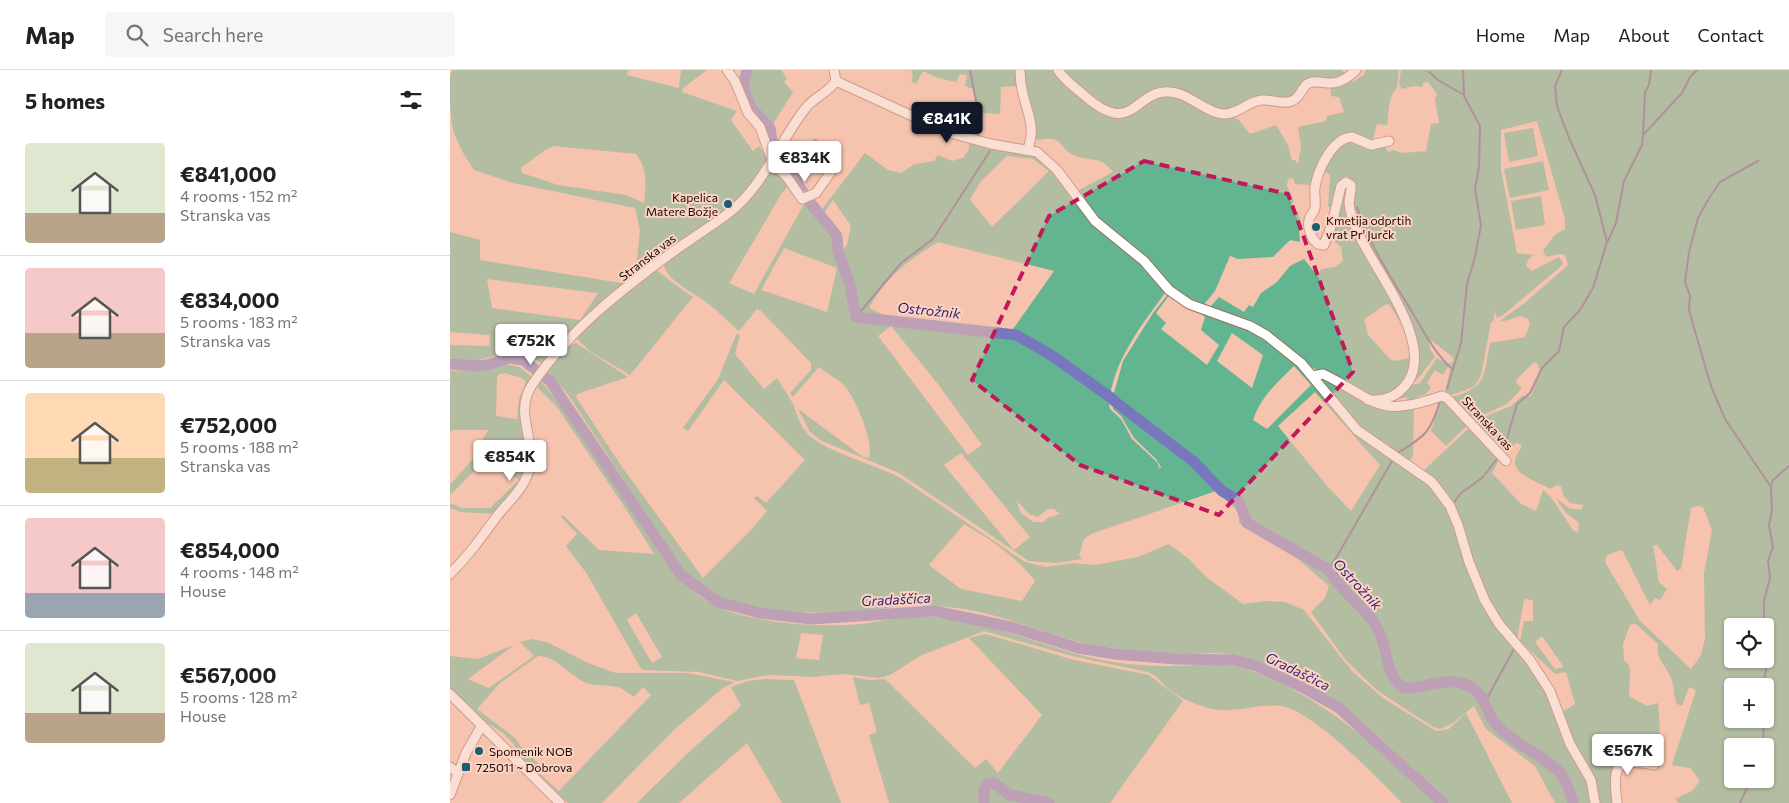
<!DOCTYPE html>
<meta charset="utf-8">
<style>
:root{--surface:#fff;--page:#f6f6f6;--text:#202124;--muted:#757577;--line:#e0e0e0;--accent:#111827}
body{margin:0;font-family:Commissioner,sans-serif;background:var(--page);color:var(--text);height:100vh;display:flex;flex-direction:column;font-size:19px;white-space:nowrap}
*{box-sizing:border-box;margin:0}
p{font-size:16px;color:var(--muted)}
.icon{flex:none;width:28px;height:28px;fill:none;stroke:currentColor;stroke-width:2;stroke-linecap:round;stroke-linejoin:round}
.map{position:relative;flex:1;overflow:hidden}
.details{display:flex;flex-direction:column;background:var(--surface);width:450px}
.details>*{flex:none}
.tools{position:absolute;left:1274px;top:548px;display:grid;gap:10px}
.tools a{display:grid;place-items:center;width:50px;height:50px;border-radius:5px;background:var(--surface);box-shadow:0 1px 4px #0004;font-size:25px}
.price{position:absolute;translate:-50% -42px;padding:0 11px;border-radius:5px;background:#fff;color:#222;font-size:16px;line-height:32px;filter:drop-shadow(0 1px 2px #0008)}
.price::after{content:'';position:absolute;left:50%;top:30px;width:15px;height:11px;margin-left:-8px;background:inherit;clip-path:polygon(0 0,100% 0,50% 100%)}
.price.on{background:var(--accent);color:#fff}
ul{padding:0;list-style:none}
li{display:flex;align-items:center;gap:15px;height:125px;padding:0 25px}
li+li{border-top:1px solid var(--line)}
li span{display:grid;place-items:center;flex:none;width:140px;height:100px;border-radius:5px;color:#555}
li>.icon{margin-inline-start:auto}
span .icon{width:60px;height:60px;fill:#fffc;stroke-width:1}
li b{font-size:21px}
h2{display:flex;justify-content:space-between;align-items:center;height:60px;padding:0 25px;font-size:21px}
header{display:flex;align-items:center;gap:30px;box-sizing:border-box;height:70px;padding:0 25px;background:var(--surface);border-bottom:1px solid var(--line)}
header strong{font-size:24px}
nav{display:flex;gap:28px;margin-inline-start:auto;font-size:18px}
.search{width:350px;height:45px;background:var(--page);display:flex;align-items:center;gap:12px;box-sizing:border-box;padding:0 18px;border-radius:5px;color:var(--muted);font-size:19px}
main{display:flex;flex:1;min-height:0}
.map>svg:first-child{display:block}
.green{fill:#62b590;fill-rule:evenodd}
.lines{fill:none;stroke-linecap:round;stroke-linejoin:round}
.stream{stroke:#5b5586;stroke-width:2}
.river{stroke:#7877be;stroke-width:11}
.minor-casing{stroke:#9b6e5b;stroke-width:11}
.minor{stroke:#fff;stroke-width:9}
.marked{fill:none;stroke:#c2185b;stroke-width:4;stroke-dasharray:10 6;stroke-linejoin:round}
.poi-dot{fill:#1d5e73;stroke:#fcd3c2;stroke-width:2}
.labels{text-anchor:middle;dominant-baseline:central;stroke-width:4;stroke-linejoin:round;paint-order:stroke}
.poi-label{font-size:12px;fill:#170703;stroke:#fcd3c2;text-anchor:start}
.street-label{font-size:12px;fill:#170703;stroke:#fcd3c2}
.water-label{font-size:14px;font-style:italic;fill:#2d1e73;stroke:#fcd3c2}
</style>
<header>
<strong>Map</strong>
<div class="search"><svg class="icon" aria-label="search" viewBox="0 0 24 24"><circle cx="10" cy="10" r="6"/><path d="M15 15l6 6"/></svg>Search here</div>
<nav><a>Home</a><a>Map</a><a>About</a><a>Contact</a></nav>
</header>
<main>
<section class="details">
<h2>5 homes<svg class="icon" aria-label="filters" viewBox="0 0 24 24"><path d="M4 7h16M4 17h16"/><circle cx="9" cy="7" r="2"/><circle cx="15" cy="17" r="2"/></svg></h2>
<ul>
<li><span style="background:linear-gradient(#dfe7d0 70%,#b9a48a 0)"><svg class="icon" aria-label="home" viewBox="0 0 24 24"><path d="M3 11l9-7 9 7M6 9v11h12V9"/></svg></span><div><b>€841,000</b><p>4 rooms · 152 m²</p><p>Stranska vas</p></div></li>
<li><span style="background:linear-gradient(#f6c9c9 65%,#b9a48a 0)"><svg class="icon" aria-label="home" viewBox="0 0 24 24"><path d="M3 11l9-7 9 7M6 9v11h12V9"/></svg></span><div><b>€834,000</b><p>5 rooms · 183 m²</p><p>Stranska vas</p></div></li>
<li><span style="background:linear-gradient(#ffd9b3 65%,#c2b280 0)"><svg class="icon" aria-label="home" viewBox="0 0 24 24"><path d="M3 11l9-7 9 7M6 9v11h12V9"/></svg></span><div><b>€752,000</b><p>5 rooms · 188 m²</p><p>Stranska vas</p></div></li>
<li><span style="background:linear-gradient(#f6c9c9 75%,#9aa5b1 0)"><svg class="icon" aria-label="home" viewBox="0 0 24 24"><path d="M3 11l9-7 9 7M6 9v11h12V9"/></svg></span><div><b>€854,000</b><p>4 rooms · 148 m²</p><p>House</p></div></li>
<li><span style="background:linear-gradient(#dfe7d0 70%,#b9a48a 0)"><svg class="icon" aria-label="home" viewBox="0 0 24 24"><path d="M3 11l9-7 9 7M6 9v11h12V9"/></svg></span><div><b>€567,000</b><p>5 rooms · 128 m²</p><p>House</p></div></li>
</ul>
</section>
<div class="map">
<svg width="1339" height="733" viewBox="0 0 1339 733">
<rect width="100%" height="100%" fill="#f6c3ae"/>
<g class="green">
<path d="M3,0H178L177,5L229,18L231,0H257L233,18L232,22L287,41L281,50L303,81L309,76L318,89L292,126L282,136L278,132L275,134L278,139L241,165L93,294L76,284L60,282L25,291L10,292L0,287V275L39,276L40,265L0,262V162L30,170V190L171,213L186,199L190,160L185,138L63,113L24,100L12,81L3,61L0,37V5ZM103,76L186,84C198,99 196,116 194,133L176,125L108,115L72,103L71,98L95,80ZM37,209L148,223L130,250L42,238Z"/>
<path d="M293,0H331L337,8L334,12L343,22L323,54L325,77L323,80C309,59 282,26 293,0Z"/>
<path d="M461,0H892L896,5L890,10L867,8L841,30L823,27L772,46L788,49L800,64L826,55L838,75L842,90H845L848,94L851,77L848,57L876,51L877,46L894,42L889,27L881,26L880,16L898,8L902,12L914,5L916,0H949L947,18C938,26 939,44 937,55L927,54L922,73L898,64L862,115L845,114L843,108L838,109L837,116L844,132L841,134L845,142L848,141L852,158L849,159L850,172L840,170L823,187L788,189L780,186L765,221L752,237L731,226L655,159L627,121L663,102C649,86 647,92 629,87C608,82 617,64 588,70L582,65L569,16L551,17L550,44L529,43L523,19L515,16L517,5L510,4L506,12L488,8L473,1L466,14L461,11L463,5Z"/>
<path d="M951,0H1339V733H1229L1225,729L1242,721L1250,711L1240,698L1222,695L1246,620L1239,617L1232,636L1227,634C1223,625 1225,619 1222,611C1217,595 1206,592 1208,574L1186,554L1180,555L1173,574L1174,590L1179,595L1180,602L1179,626L1197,636L1208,633C1210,654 1212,672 1203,691L1168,694L1165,733H1148L1109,644L1125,634L1116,602L1105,604L1070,571L1074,551H1083V530L1074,529L1067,570H1065L1037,532L1009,452L972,402L1022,355L1049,390L1042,403L1071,434L1086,441L1093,420L1101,427L1123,460L1128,463L1129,453L1115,442L1106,428L1119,438L1131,440L1133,435L1120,433L1113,425L1111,416L1107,415L1100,419C1091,412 1063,406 1065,390C1066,385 1070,380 1072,375L1066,373L1062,378L1052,375L1045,365L1038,370L1024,351L1061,336L1072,326H1081L1090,302L1088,294L1084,292L1067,309L1066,313L1072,318L1057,334L1024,349H1020L999,328C1037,317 1033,309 1040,273L1075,267L1080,254L1078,249L1071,246L1051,252V250L1076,232L1118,195L1115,185L1109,184L1096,187L1093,180L1105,165L1115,159V149L1087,51L1051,60V100L1067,183L1084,185L1078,190L1076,196L1082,201L1109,187L1113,193L1110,197L1052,246L1047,248L1044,241V250L1041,252L1031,306L1027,312L1023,317L1008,323L997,325L995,322L1001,296L999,295L993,305L985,300L977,313L981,317L976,324L967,327L964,334L958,335L957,327L943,330V336L930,334L958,316L970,313L987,288L996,293H1002L1004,288L982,271L979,272L980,279L985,287L966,311H961L967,304V286C951,238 919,195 904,145C900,132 911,116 897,106L892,108L883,137H878L880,105L873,100L882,84L898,69L935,76L938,82L943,80L953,83L976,81L981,54L989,53L985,30L987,24L978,12L973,13V17L963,16L952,19L949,14ZM1247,436L1253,437L1262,460L1254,503L1255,569L1251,585L1241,599L1190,551L1155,492L1157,485L1172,480L1200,535L1205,528L1210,530L1217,519L1209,512L1203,475H1207L1227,501L1231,499L1241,438ZM1282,556H1315V589H1282ZM1092,566L1113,596V597L1105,599L1085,572ZM1282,616H1315V649H1282ZM1282,676H1315V709H1282Z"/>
<polygon points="1083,58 1088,86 1059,92 1054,63"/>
<path d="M364,68L368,70L364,81L371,87L381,75L385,76C375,90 360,97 351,113L360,125L354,126L326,91L328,84L334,91L354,90Z"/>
<path d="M519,71L580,81L597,93L639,146L685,186L717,220C692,255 663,290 659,334L660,339L671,349L682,369L707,392L710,399L711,397L706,389L684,368L671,346L663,339L662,330L673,291L703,243L720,222L802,259L850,295L892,347L977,410L998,437L1017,492L1067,578L1091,612L1135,704L1143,733H1105L1085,696L1036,659L1024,636L1003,653L990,659L983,657L928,621L914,608L894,588L861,542L875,528L879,516L849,490L789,453V442L766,421L641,464L634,469L629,486L632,489L606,493L579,491L449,403L370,370L360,362L348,339L413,387L419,388C424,373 407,332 397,319C391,310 377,304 369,297L343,327L340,323L361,300V293L311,241L307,239L289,261C279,253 270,243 260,235C248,225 214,210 214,194L267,155L322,96L340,114L332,123L279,213L304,224L354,134L364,129L372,139L415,83L438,100L451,103L465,94L484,91L488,85L502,91L513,88L519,79ZM557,86L583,89L599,101L542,157L520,130L530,112ZM383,130L401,156L397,175L393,179L390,178C393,163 383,155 374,143ZM488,172L604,201L561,262L443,249L419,238C437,206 457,191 488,172ZM334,178L387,198L377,242L311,220ZM720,224L755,247L751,260L769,275L757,295L711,259L716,253L706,243ZM441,256L488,314L532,375L518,385L428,266ZM782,263L813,285L802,318L767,291ZM844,296L861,315L817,359L803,350C812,325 826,314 844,296ZM865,322L930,395L901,441L878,417L828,356ZM511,383L580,467L564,480L494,395ZM567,431L579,444L588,447L598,439H604L610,444L597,448L594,452H583L570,442Z"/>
<polygon points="1093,91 1099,120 1060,128 1054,99"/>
<polygon points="898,115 898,136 956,255 952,255 939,234 935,235 914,249 918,265 940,289 944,291 960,288 963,303 945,322 920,329 854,293 822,268 760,237 769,227 794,242 799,235 803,237 811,223 827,212 840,196 854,189 866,204 869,204 871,199 885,197 893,191 891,177 885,172 884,156 892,120"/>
<polygon points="1091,126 1095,155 1066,160 1061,131"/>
<path d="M206,200C208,201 236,223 243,227L180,305L141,282L127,269C149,243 177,220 206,200Z"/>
<path d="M287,263L290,266L285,284L314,319L327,308C332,316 338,325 343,334C347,343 349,354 356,362C370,380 426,395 449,407L575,492L596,497L623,493L644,495L688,487L719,474L739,489L755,506L793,534L816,531L835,532L854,540L902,601L933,628L986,661L999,659L1016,643L1062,733H998C936,672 867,597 776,584C764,582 751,584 739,584C707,584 674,580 643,575C595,565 547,541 498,537C486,536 473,534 460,535C442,536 425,541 407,542C361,544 309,543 266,526C253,521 243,511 233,501L119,326L97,300L119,276L126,273L178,307L127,324L126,327L172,397L253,508L303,458L317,441L304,428L307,426L316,433L355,390L274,310L238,361L233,358L268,309ZM514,454C540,469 567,487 585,511L572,531L511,519L479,495Z"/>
<path d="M54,294L69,297L83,308C57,349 81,353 77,391C75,412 58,428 45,444L11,442L0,438V433L12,438H40L69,410L37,388L0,425V415L22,390L38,360H3L0,362V301L34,300ZM55,303L72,308L76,312L69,329L67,349L46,346L47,308L49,304Z"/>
<polygon points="870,308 913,329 964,337 963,386 958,392 914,364 870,309"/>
<path d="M90,310L108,332L225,504C236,514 247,526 260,533C295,553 371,558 411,554C435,551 458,544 482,547C496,549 512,550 527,554C573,564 616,585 663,592C681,595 702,596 721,596C748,596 772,590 799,600C875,627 930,681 988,733H952C929,709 862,640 831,636C805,633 780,646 755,637C744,633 731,629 721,621C712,614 709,607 698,602L622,586L534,561L472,585L440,605L428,608L393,604L364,607L318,605L287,611L249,602L192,600L137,504L116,476L127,464L111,447L113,445L149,480L204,484L174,436L107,337L86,316ZM186,543L212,587L202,593L177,550ZM351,563L373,565L369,590L346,588Z"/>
<polygon points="991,329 994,329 1020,353 996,376 981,361"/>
<polygon points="536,564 624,590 699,605 733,631 660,733 439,733 419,665 427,662 419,633 410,635 403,607 418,610 435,609 525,698 536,689 548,703 592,645 519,568"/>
<path d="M83,569L99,573L138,593L166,603H238L284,612L273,618L225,659L152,733H118L73,689L63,673L53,663L36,652L0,618V586L28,589L64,575L18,609L39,618L84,586L70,572ZM88,586C104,585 118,603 132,611C144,618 160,614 170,618C175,620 179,624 184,627L193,617L201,625L109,721L89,703L88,693L71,677L65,668L27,639L50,613Z"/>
<polygon points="316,609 344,610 391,733 332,733 297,673 229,733 187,733 240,681 291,636 281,617 298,611"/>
</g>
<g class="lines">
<g class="stream">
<polyline points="520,0 531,57"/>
<polyline points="979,2 988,10 1014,25"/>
<polyline points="1193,64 1195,22 1199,15 1201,0"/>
<polyline points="1308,91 1270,112 1259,128 1248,148 1239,182 1235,212 1240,226 1239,240 1246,265 1261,316 1275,349 1321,417 1322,441 1319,455 1323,477 1318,491 1320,508 1314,531 1314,550 1321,571 1313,616"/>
<path d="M907,137C919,176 942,208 962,242C974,262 984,282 1001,298"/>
<polyline points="1158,171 1166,153 1174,111 1192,75 1193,65 1232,23 1240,7 1247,0"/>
<polyline points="406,247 451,193 483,169 540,81"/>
<polyline points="997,319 1011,273 1017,214 1025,187 1031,155 1025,119 1029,97 1030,56 1014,26 1013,0"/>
<polyline points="1055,375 1067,334 1080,323 1092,298 1109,281 1114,257 1130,240 1143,218 1157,172 1145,125 1119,68 1107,36 1105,16 1112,0"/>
<path d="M949,382C976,366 981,361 990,331"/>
<polyline points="1321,416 1323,410 1339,396"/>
<polyline points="1003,434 1010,424 1033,407 1046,390"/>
<polyline points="1015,464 1019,478"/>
<polyline points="879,500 942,391"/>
<polyline points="1035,632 1064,579"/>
<polyline points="1313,676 1314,649"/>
<polyline points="1290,733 1301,709"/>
</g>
<g class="river">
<polyline points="297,0 293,16 301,38 320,58 323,78 355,125"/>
<polyline points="358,130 387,166 388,181 400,215 406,247 566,265 601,285 660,327"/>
<polyline points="0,294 24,296 37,295 59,288 73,290 100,311 231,505 268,532 310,543 361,549 484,541 561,557 628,578 665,584 726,589 784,590 806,596 852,617 889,638 993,733"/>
<path d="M663,330L744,392L772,421L789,431L797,453L879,500C892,524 917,537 929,561C937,577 936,606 952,617C962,623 993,606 1014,614C1039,624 1033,640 1046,654C1064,675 1094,684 1112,705C1116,711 1121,726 1123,733"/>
<polyline points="534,733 534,720 537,714 544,713 560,725 599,733"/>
</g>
<defs>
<g id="minor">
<polyline points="277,0 285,11 298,43 310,57 323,93 337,107 352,129 366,123 385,96"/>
<path d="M570,0C570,8 571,16 573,24C578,45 586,58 578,79"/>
<path d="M608,0C615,11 626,18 635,26C684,69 684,19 720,22C739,23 754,42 773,44C787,45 798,31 812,30C821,29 834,35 842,31C850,28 851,19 857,14C865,9 875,14 883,13C892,12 900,6 906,0"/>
<polyline points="386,11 497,62 541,74 587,82 607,100 645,151 694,191 719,220 739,234 800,256 816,265 851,293 907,360 982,412 1000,436 1008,455 1019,492 1035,531 1049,554 1080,590 1100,621 1120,674 1141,710 1145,733"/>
<path d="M863,306L873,304C929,331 925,349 992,326L997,328L1056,391"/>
<path d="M918,330C931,331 944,328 953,318C991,280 925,201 908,163C904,154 900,144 899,133C899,127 902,121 901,115L896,112L891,116L882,154L874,175L868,174C861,169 856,155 860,147C862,143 865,142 865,137C866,130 864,124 865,117C868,100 882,68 902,67L921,75L939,71"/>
<path d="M0,504C20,484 31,468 47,446C60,430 76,417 80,396C85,368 64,342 82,315C118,261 172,219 224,181C242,168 262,156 280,142C313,116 330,71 355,39C364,27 378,23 386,11L384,0"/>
<polyline points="0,624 110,733"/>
<polyline points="0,697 8,703"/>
<polyline points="0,725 16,683 32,655"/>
<path d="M1167,733C1163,696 1164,687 1204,695"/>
</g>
</defs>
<use href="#minor" class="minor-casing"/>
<use href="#minor" class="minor"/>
</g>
<path d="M0 0H1339V733H0ZM694,91L838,124L903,302L769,445L630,395L522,310L599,146Z" fill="#f6c3ae" fill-opacity=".55" fill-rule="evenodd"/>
<path class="marked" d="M694,91L838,124L903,302L769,445L630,395L522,310L599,146Z"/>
<g class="poi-dot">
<circle cx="278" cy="134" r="5"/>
<circle cx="866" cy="157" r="5"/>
<circle cx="29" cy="681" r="5"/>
<rect x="11" y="692" width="10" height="10" rx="2.5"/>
</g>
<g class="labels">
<g class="poi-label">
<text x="268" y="127" text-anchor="end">Kapelica<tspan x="268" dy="14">Matere Božje</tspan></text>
<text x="876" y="150">Kmetija odprtih<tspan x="876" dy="14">vrat Pr' Jurčk</tspan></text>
<text x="39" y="681">Spomenik NOB</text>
<text x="26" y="697">725011 ~ Dobrova</text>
</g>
<g class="street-label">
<text transform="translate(197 187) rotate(-38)">Stranska vas</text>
<text transform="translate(1038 353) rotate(47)">Stranska vas</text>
</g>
<g class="water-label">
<text transform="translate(479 240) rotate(6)">Ostrožnik</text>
<text transform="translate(908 514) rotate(47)">Ostrožnik</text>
<text transform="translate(446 529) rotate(-3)">Gradaščica</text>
<text transform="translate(848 601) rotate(26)">Gradaščica</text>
</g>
</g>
</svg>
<div class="tools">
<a><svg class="icon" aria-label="locate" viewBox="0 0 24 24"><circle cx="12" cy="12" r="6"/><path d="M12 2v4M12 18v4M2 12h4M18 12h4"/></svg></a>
<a>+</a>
<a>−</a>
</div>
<b class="price on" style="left:497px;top:74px">€841K</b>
<b class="price" style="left:355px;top:113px">€834K</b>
<b class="price" style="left:81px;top:296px">€752K</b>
<b class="price" style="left:60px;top:412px">€854K</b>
<b class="price" style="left:1178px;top:706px">€567K</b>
</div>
</main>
